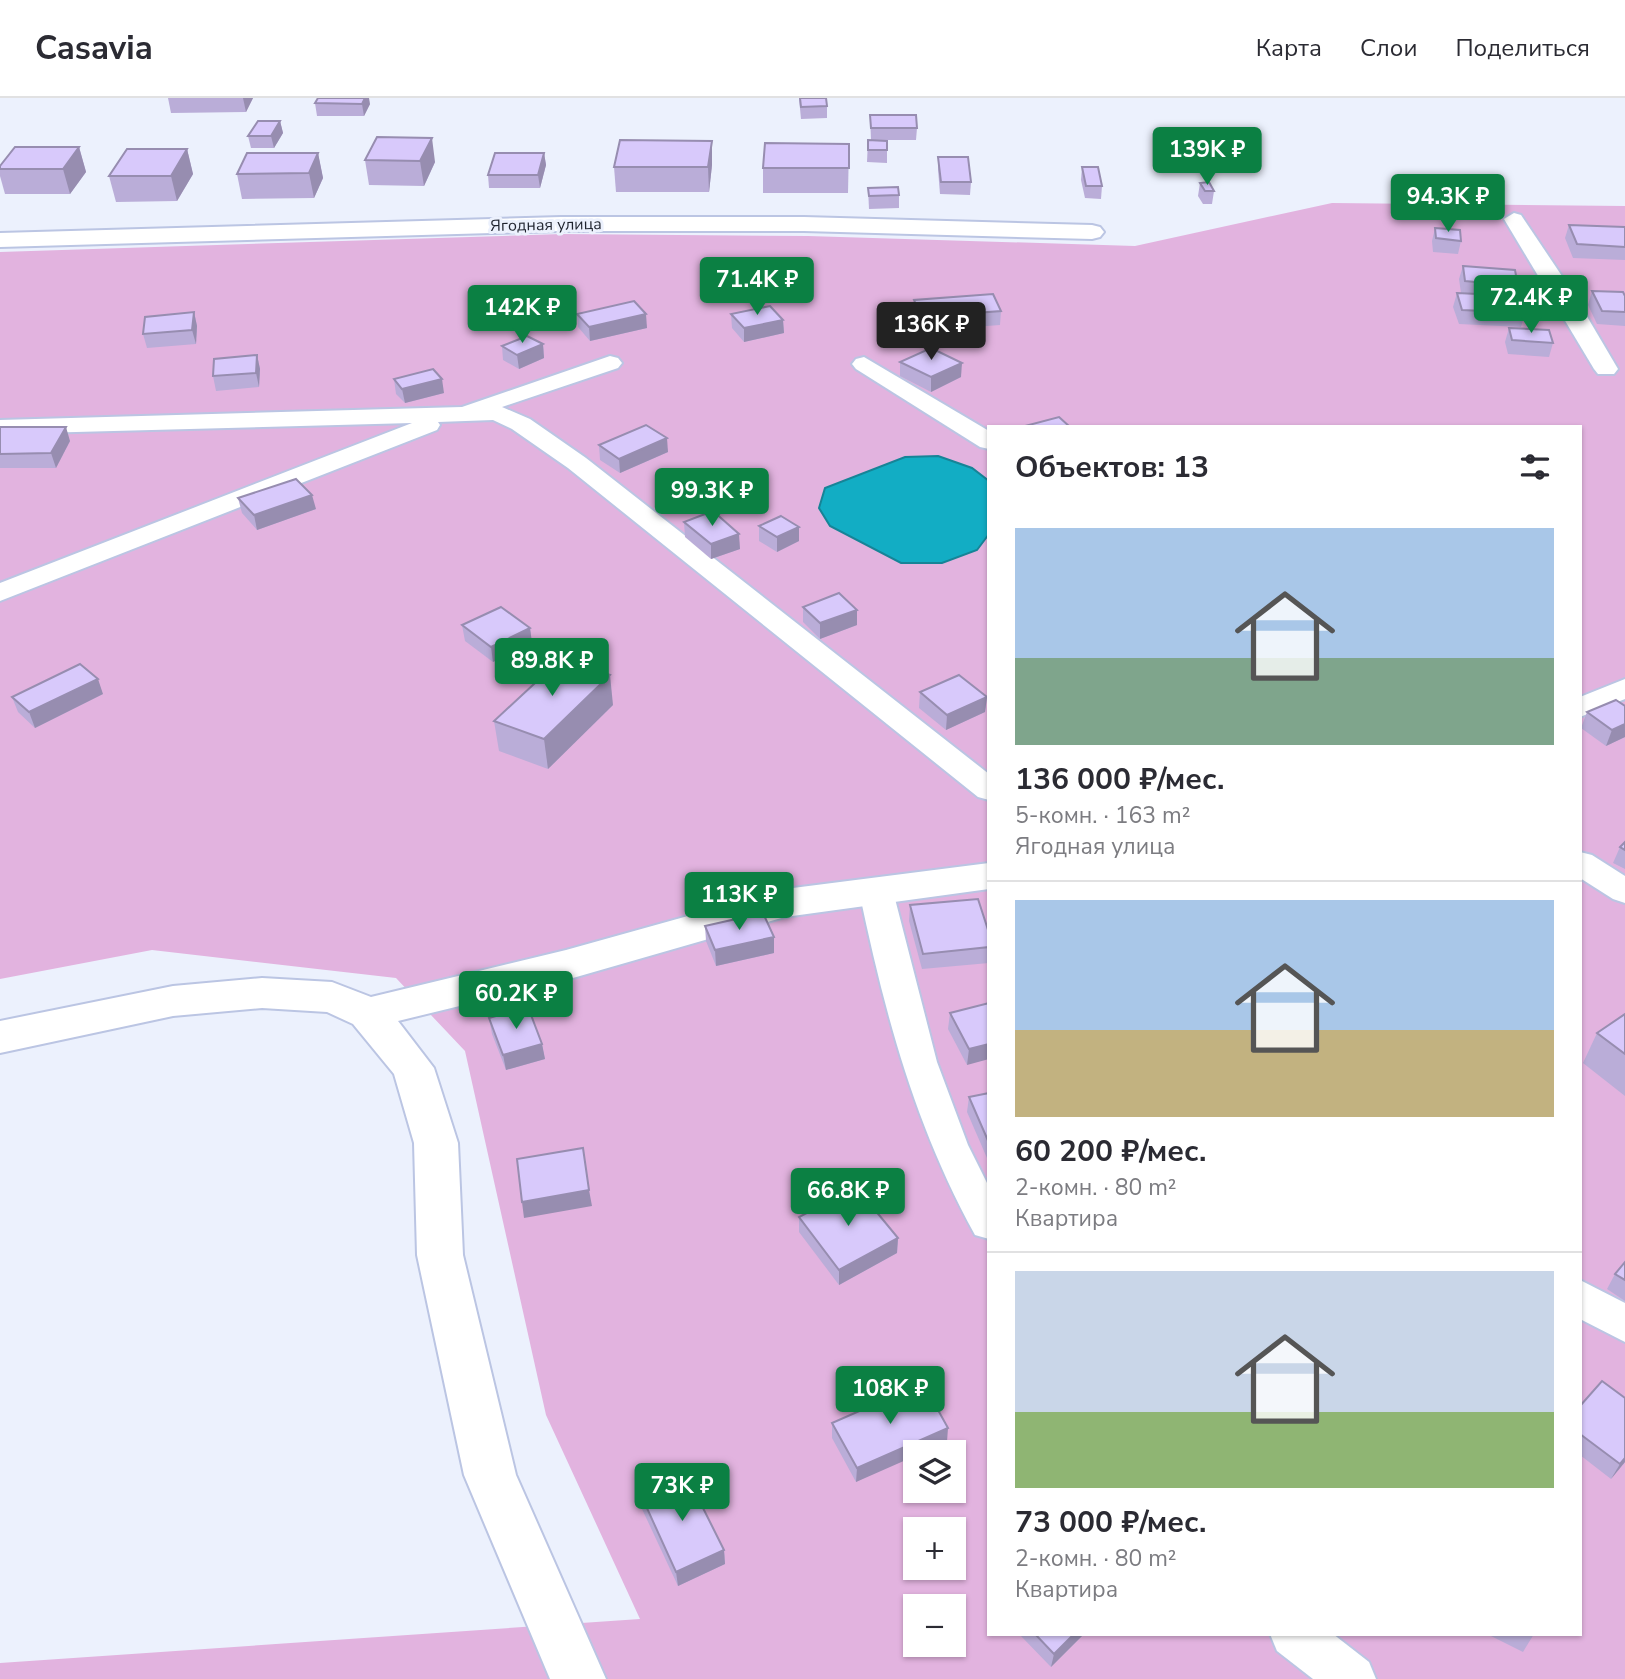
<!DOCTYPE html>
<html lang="ru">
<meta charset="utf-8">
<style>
:root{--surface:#fff;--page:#f7f7f7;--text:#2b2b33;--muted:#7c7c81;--line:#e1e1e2;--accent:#0b8043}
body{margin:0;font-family:"Nunito Sans",sans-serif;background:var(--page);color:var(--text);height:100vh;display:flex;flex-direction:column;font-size:26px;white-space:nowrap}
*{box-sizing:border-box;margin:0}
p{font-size:23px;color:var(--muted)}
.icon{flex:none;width:38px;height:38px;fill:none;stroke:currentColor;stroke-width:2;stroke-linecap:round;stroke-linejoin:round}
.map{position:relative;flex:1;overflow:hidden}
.drawer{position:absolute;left:987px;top:327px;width:595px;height:1211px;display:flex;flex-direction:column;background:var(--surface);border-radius:0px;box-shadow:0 2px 5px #0004}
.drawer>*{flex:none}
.controls{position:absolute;left:903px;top:1342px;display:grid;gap:14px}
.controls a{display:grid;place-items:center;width:63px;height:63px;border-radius:0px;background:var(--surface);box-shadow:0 2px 5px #0004;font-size:35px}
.price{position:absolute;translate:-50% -60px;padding:0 16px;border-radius:7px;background:var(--accent);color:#fff;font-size:23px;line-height:46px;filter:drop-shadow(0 2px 4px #0008)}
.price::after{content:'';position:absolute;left:50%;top:42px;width:21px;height:16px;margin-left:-10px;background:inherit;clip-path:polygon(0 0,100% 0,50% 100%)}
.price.selected{background:#222;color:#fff}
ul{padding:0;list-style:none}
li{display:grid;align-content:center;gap:14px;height:371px;padding:0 28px}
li+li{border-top:2px solid var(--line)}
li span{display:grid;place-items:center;height:217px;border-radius:0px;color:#555}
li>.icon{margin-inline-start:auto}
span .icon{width:126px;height:126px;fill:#fffc;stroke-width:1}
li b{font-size:30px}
h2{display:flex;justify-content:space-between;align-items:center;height:84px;padding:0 28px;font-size:30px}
header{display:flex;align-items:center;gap:42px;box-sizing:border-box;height:98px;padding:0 35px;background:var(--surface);border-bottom:2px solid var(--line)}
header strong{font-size:33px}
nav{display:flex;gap:38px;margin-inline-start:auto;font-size:24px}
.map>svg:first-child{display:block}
.green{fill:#e2b3df;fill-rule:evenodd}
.water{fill:#12adc4;stroke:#168497;stroke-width:2}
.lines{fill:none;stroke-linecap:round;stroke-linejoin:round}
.lane-casing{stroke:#bbc5e3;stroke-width:4}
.street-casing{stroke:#bbc5e3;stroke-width:4}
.lane{fill:#fff;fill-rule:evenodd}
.street{fill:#fff;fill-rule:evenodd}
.wall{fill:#baadd8}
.shaded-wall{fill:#978db0}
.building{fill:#d8c9fb;stroke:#978db0;stroke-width:2}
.labels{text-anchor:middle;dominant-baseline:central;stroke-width:6;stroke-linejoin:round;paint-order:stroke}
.far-street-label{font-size:16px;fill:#1f232e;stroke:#ecf1fd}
</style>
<header>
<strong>Casavia</strong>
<nav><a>Карта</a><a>Слои</a><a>Поделиться</a></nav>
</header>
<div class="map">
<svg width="1625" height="1581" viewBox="0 0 1625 1581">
<rect width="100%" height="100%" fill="#ecf1fd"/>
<path class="green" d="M1332,105L1625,108V1581H0V1565L640,1521L546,1317L465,953L396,880L152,852L0,881V154L562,136L808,138L1135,148ZM989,329H1580V1536H989ZM915,1354H954V1393H915ZM915,1432H954V1470H915ZM915,1508H954V1547H915Z"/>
<polygon class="water" points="938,358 972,370 989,383 989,436 977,452 942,465 901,465 830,428 819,410 825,390 905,359"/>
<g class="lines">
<defs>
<g id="lane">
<polygon points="1514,115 1521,117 1572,193 1618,271 1614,276 1598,276 1594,271 1504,121"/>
<polygon points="610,258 618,260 622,265 618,270 502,309 530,321 586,360 989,676 989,702 978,699 568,370 512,331 493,322 438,324 440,327 437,332 0,503 0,485 412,325 0,336 0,322 462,309"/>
<polygon points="864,259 989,333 989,351 980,349 856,271 852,266 856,261"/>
<polygon points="1625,581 1625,601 1580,619 1580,599"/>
<polygon points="1580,754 1592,757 1625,778 1625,805 1613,801 1580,780"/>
<path d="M876,781L888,785L893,793L937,964L968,1047L989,1089V1141L975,1137C914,1026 885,916 859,793L864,785Z"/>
<polygon points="1580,1182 1625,1205 1625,1244 1580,1221"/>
<polygon points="1270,1536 1333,1536 1369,1564 1376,1581 1313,1581 1277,1553"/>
</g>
<g id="street">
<polygon points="561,119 804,119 1092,127 1100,129 1104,134 1100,139 1092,141 804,133 561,133 0,149 0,135"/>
<polygon points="989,765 989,791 785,819 566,882 398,923 434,970 458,1045 463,1157 516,1377 606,1581 550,1581 464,1377 417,1157 414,1045 394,976 353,926 327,914 262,910 173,918 0,955 0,923 173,888 262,880 332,884 371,899 566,852 785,791"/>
</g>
</defs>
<use href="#lane" class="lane-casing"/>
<use href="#street" class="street-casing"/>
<use href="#lane" class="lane"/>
<use href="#street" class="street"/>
</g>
<g class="wall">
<polygon points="168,0 253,0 246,14 171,15"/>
<polygon points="318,0 370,6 364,18 317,18 315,5"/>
<polygon points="799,0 827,8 827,20 801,21"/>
<polygon points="870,17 917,30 916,42 871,42"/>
<polygon points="280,23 283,35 274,50 251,50 248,38"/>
<polygon points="377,39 435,64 424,88 369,87 365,62"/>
<polygon points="868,42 887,43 887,65 867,64"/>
<polygon points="712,43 712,67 709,94 616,94 614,69"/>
<polygon points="849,46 848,95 763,95 763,70"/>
<polygon points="79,49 86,74 70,96 5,96 0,78 0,68"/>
<polygon points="187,51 193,76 177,103 116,104 109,78"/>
<polygon points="318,55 323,80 314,100 242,101 237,76"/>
<polygon points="544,55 546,67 540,90 489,90 488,77"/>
<polygon points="938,59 971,84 970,97 940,96 938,71"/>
<polygon points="1082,69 1102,88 1101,101 1085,100 1081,82"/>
<polygon points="1200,85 1214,93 1212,106 1203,106 1198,98"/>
<polygon points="868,90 899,97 899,110 869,111"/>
<polygon points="1569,127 1625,129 1625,162 1573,160 1565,140"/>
<polygon points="1435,130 1461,143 1458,156 1433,154 1432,143"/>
<polygon points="1463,168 1518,188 1515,198 1525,215 1521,229 1459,226 1453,209 1457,195 1461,195 1459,181"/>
<polygon points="1592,193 1625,198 1625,228 1597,226 1588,207"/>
<polygon points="914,202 1001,213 1000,227 921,233 914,216"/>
<polygon points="194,214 197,228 196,246 147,250 143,236"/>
<polygon points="577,216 647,230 590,243 578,229"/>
<polygon points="731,216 783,222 784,235 744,244 732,230"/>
<polygon points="1509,230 1553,245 1549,259 1508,256 1505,244"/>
<polygon points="543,246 544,260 519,271 503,262 502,248"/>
<polygon points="257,257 260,271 259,289 216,293 213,278"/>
<polygon points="900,264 961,279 931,294 900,278"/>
<polygon points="394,281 444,295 405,305 396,296"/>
<polygon points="0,329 70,343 56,370 0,370"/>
<polygon points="599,347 668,354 620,375 600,362"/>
<polygon points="238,400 316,411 257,432 242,415"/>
<polygon points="684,424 740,451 711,461 685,439"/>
<polygon points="759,428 799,429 799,443 777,454 759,443"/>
<polygon points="803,509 857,527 820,541 803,524"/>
<polygon points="462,527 530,530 532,545 493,564 465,543"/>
<polygon points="920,594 987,599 985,614 946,632 919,610"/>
<polygon points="103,596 35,630 18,614 12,599"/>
<polygon points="613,607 548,671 499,653 494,623"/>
<polygon points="1625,608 1625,639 1606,648 1581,630 1587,614"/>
<polygon points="1625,744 1625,771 1613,765 1620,749"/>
<polygon points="910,807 989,835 989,865 922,871 909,823"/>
<polygon points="705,828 774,839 774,855 716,868 706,843"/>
<polygon points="989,905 967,967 948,931 950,915"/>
<polygon points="1625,916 1625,998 1583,965 1597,935"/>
<polygon points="489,920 542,946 545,961 506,972 492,936"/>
<polygon points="989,995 989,1060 987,1060 967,1014 969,999"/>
<polygon points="799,1119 898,1140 897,1155 839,1187 799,1134"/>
<polygon points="1625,1164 1625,1203 1607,1191 1615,1176"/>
<polygon points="1625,1300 1625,1364 1611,1381 1580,1357 1580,1308"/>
<polygon points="832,1325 947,1344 923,1354 915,1354 856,1384 832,1340"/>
<polygon points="641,1397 724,1452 725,1466 678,1488 642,1411"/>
<polygon points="1019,1536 1084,1536 1051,1569"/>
<polygon points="1487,1536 1534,1536 1523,1554"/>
</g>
<g class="shaded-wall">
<polygon points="243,0 253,0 246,14"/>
<polygon points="365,0 369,0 370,6 364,18 362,6"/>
<polygon points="280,23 283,35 274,50 271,38"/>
<polygon points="432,40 435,64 424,88 420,63"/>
<polygon points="712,43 712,67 709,94 708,69"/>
<polygon points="79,49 86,74 70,96 63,71"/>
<polygon points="187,51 193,76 177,103 171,78"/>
<polygon points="318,55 323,80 314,100 309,75"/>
<polygon points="544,55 546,67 540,90 538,77"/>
<polygon points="194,214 197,228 196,246 192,232"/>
<polygon points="646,216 647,230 590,243 589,229"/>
<polygon points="783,222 784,235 744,244 744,230"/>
<polygon points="543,246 544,260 519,271 517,257"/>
<polygon points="257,257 260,271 259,289 256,275"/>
<polygon points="962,265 961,279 931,294 931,279"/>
<polygon points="442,281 444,295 405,305 402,291"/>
<polygon points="66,329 70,343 56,370 51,355"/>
<polygon points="667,340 668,354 620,375 619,361"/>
<polygon points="312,397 316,411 257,432 254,417"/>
<polygon points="799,429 799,443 777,454 777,439"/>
<polygon points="739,436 740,451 711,461 711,446"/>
<polygon points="857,512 857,527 820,541 820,525"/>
<polygon points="530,530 532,545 493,564 491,549"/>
<polygon points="610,577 613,607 548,671 544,641"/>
<polygon points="98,581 103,596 35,630 29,614"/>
<polygon points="987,599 985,614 946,632 947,617"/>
<polygon points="1625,626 1625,639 1606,648 1612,632"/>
<polygon points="774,839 774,855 716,868 715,852"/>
<polygon points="542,946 545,961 506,972 503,957"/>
<polygon points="989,946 989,961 967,967 969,951"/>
<polygon points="589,1092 592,1108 524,1120 522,1104"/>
<polygon points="898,1140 897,1155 839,1187 839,1172"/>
<polygon points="948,1330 947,1344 923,1354 915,1354 915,1358 856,1384 857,1370"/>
<polygon points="1625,1360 1625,1364 1611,1381 1620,1366"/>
<polygon points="724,1452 725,1466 678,1488 676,1474"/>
<polygon points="1074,1536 1084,1536 1051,1569 1054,1556"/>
</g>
<g class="building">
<polygon points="318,0 365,0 362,6 315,5"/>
<polygon points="800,0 826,0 827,8 801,9"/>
<polygon points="870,17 916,17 917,30 871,30"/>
<polygon points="258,23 280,23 271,38 248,38"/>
<polygon points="377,39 432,40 420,63 365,62"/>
<polygon points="620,42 712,43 708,69 614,69"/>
<polygon points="868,42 887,43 887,52 868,52"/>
<polygon points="765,45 849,46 849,70 763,70"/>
<polygon points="15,49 79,49 63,71 0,71 0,68"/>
<polygon points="127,51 187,51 171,78 109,78"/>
<polygon points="247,55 318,55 309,75 237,76"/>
<polygon points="495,55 544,55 538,77 488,77"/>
<polygon points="938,59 968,59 971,84 941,84"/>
<polygon points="1082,69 1098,69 1102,88 1086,88"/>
<polygon points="1209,84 1214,93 1205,93 1200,85"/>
<polygon points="898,89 899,97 869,98 868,90"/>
<polygon points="1569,127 1625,129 1625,149 1577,146"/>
<polygon points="1435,130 1460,132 1461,143 1436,140"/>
<polygon points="1463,168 1515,172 1518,188 1465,183"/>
<polygon points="1592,193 1623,194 1625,198 1625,214 1602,213"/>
<polygon points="1457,195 1519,198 1525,215 1462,212"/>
<polygon points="993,196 1001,213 921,219 914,202"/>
<polygon points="634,203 646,216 589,229 577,216"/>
<polygon points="770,208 783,222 744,230 731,216"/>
<polygon points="194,214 192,232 143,236 145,219"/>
<polygon points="1509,230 1549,232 1553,245 1512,242"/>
<polygon points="527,238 543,246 517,257 502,248"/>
<polygon points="931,250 962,265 931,279 900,264"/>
<polygon points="257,257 256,275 213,278 214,261"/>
<polygon points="433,271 442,281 402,291 394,281"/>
<polygon points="1059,319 1070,329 1026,329 1025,328"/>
<polygon points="646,327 667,340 619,361 599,347"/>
<polygon points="0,329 66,329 51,355 0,356"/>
<polygon points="296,381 312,397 254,417 238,400"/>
<polygon points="713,413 739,436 711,446 684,424"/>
<polygon points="781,418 799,429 777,439 759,428"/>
<polygon points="839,495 857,512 820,525 803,509"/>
<polygon points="501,509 530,530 491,549 462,527"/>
<polygon points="562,560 610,577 544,641 494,623"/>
<polygon points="80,566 98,581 29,614 12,599"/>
<polygon points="959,577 987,599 947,617 920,594"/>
<polygon points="1616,602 1625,608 1625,626 1612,632 1587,614"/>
<polygon points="1625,744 1625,752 1620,749"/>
<polygon points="978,801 989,835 989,849 923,856 910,807"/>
<polygon points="763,815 774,839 715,852 705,828"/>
<polygon points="989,905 989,946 969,951 950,915"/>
<polygon points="528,909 542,946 503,957 489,920"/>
<polygon points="1625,916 1625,956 1597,935"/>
<polygon points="989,995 989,1045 969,999"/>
<polygon points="583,1050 589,1092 522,1104 517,1061"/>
<polygon points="856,1089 898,1140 839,1172 799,1119"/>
<polygon points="1625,1164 1625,1182 1615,1176"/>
<polygon points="1602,1283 1625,1300 1625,1360 1620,1366 1580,1336 1580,1308"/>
<polygon points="923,1285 948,1330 857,1370 832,1325"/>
<polygon points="686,1376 724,1452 676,1474 641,1397"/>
<polygon points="1035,1536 1074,1536 1054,1556"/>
</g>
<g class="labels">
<g class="far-street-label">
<text transform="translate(546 127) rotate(-1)">Ягодная улица</text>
</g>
</g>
</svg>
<div class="controls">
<a><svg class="icon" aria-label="layers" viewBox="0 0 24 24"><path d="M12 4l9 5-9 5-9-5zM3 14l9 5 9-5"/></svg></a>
<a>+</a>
<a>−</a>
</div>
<b class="price" style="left:1207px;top:89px">139K ₽</b>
<b class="price" style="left:1448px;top:136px">94.3K ₽</b>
<b class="price" style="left:757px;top:219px">71.4K ₽</b>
<b class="price" style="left:1531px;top:237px">72.4K ₽</b>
<b class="price" style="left:522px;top:247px">142K ₽</b>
<b class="price selected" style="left:931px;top:264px">136K ₽</b>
<b class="price" style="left:712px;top:430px">99.3K ₽</b>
<b class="price" style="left:552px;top:600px">89.8K ₽</b>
<b class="price" style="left:739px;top:834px">113K ₽</b>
<b class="price" style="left:516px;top:933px">60.2K ₽</b>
<b class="price" style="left:848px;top:1130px">66.8K ₽</b>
<b class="price" style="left:890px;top:1328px">108K ₽</b>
<b class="price" style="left:682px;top:1425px">73K ₽</b>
<section class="drawer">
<h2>Объектов: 13<svg class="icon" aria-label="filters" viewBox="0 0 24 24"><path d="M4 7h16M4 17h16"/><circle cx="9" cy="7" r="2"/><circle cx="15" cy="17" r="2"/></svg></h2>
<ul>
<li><span style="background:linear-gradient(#a9c7e8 60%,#7fa58c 0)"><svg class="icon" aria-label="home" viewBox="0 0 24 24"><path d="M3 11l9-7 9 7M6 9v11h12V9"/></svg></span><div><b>136 000 ₽/мес.</b><p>5-комн. · 163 m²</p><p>Ягодная улица</p></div></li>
<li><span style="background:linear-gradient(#a9c7e8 60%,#c2b280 0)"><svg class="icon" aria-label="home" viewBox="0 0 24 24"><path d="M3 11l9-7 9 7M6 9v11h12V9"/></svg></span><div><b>60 200 ₽/мес.</b><p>2-комн. · 80 m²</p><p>Квартира</p></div></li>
<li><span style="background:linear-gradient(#c9d6e8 65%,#8fb573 0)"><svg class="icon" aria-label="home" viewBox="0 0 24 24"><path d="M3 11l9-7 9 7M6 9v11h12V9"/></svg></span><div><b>73 000 ₽/мес.</b><p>2-комн. · 80 m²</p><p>Квартира</p></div></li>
</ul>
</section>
</div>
